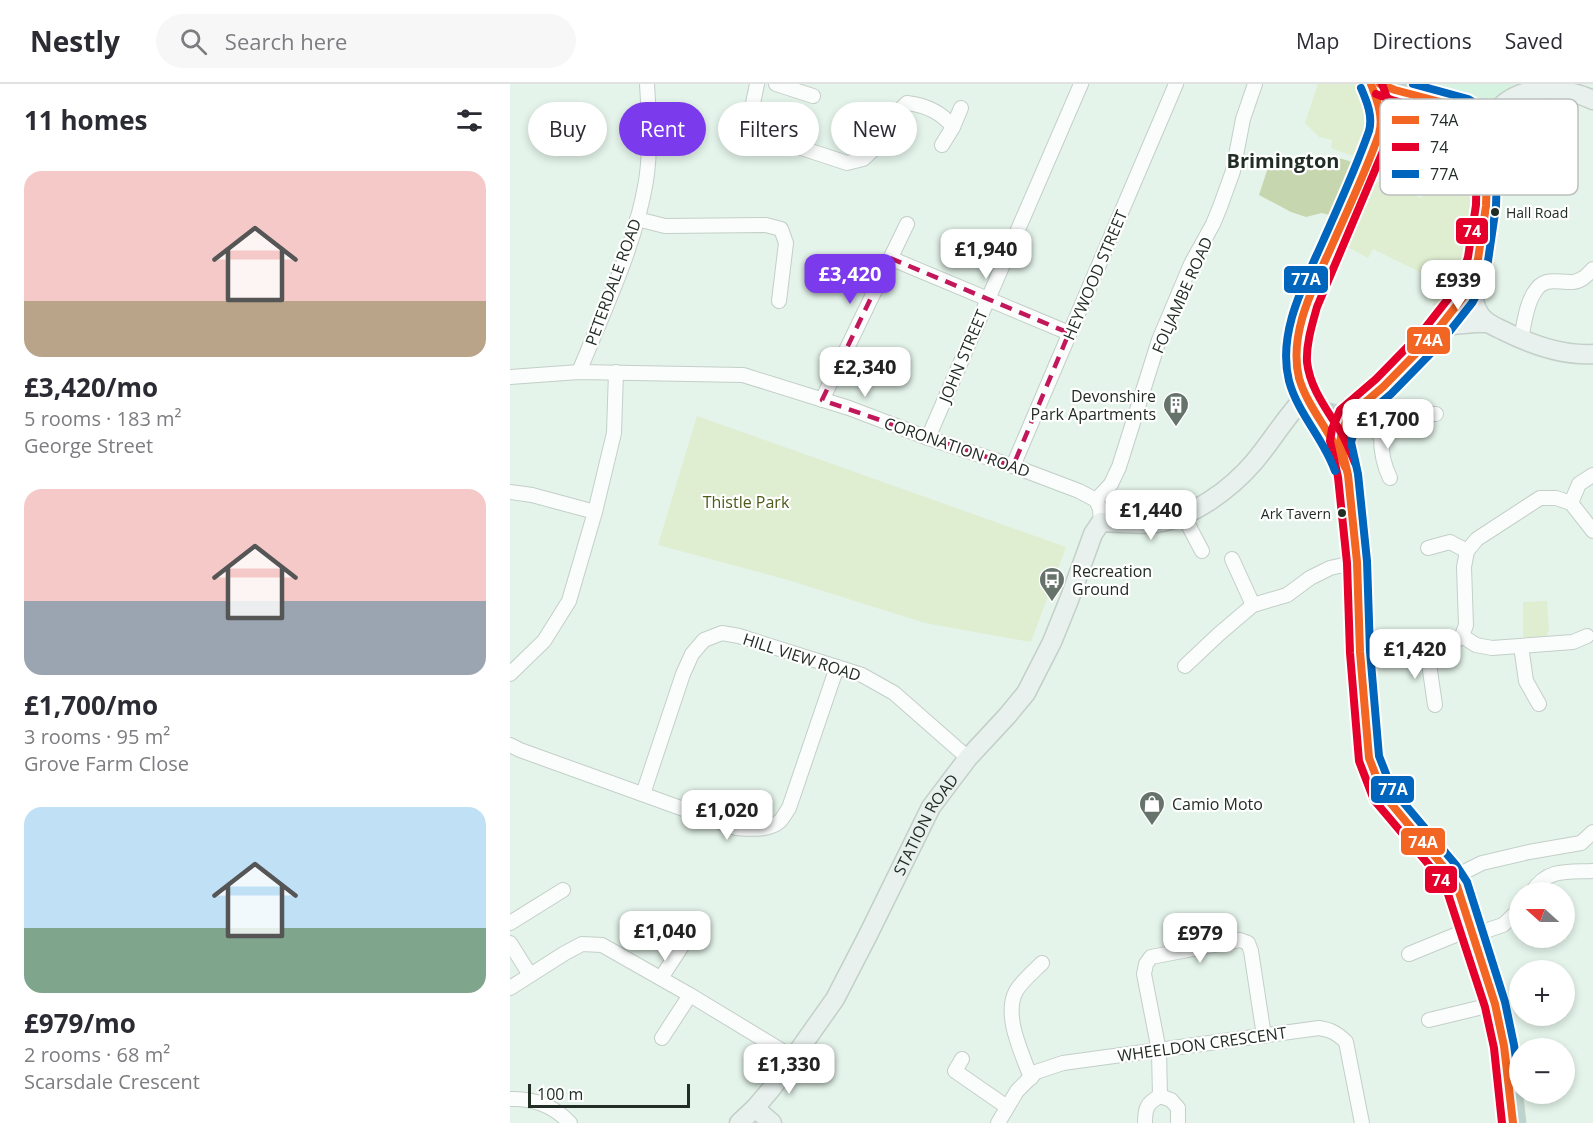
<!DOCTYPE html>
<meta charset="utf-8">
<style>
:root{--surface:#fff;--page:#f7f7f7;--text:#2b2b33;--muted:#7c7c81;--line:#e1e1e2;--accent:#7c3aed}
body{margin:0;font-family:"Open Sans",sans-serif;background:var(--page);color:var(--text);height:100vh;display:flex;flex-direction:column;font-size:22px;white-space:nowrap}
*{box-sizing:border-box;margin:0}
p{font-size:20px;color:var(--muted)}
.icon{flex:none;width:33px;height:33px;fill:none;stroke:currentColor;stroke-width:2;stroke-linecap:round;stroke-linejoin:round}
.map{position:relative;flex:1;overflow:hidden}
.sheet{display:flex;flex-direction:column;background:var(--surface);width:510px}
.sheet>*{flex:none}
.guide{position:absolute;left:18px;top:18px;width:570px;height:54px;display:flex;gap:12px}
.needle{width:39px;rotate:291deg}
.tools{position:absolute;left:999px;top:798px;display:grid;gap:12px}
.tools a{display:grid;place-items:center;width:66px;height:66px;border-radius:50%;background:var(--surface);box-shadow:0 3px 9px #0003;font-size:30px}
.scale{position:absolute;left:18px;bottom:15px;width:162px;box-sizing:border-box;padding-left:6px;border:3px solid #222d26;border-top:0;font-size:16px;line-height:21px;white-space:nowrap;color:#222d26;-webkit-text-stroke:4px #fff;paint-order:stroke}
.price{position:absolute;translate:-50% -51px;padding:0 14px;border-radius:12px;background:#fff;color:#222;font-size:20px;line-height:39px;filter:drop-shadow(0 2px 3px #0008)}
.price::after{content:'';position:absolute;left:50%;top:36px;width:18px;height:14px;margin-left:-9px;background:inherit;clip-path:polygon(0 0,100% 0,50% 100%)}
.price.on{background:var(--accent);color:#fff}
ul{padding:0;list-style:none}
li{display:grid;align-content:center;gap:12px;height:318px;padding:0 24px}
li span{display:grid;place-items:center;height:186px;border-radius:18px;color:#555}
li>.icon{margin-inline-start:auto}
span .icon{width:108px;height:108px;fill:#fffc;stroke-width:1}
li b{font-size:26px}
h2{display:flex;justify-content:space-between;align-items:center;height:72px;padding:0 24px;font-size:26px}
.chip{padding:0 21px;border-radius:27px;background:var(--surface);box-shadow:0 3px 9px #0003;font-size:21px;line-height:54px}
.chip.on{background:var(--accent);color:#fff}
header{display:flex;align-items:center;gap:36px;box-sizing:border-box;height:84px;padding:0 30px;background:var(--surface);border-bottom:2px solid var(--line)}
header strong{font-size:28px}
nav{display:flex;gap:33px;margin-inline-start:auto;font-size:21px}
.search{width:420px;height:54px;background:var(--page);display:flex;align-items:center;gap:15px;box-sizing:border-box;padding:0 21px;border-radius:33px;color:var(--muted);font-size:22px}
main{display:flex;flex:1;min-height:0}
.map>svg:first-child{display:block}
.built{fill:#d6f2e0}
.green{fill:#dfedd1}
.forest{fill:#c6d7b0}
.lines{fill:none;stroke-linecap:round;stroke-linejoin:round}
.street-casing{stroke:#c3cfc8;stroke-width:16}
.secondary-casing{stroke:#c3cfc8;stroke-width:21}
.highway-casing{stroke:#c9d1cc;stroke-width:27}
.street{stroke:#fbfdfc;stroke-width:14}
.secondary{stroke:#e8f1ee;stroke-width:18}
.highway{stroke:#bdd3cd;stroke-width:24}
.bus-1-casing{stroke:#fff;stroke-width:12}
.bus-2-casing{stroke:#fff;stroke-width:12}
.bus-3-casing{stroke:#fff;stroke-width:12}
.bus-1{stroke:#f26522;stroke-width:8}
.bus-2{stroke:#e4002b;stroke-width:8}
.bus-3{stroke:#0065bd;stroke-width:8}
.marked{fill:none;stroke:#c2185b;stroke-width:4.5;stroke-dasharray:12 8;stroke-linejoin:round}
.bus-dot{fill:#222d26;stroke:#fff;stroke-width:2}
.labels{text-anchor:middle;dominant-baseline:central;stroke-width:4.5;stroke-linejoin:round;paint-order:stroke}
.bus-label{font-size:14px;fill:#222d26;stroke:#fff;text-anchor:start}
.street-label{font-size:16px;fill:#222d26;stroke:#fff}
.poi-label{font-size:16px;fill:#222d26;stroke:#fff;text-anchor:start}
.park-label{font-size:16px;fill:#4d5c18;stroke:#fff}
.quarter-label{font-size:20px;font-weight:bold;fill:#222d26;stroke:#fff}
.key{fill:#fff;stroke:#bdc0be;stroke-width:1.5}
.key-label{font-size:16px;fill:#222d26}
.line-badge{stroke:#fff;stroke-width:2}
.badge-label{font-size:16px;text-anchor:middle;font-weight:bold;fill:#fff}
</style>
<header>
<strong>Nestly</strong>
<div class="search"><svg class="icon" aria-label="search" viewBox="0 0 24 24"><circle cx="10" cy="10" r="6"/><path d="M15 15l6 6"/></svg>Search here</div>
<nav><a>Map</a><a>Directions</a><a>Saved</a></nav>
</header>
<main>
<section class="sheet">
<h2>11 homes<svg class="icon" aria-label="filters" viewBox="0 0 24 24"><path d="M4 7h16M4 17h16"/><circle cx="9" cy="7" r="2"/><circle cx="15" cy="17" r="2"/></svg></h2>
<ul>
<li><span style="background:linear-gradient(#f6c9c9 70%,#b9a48a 0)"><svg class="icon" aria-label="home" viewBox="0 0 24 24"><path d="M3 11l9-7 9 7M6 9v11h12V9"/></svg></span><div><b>£3,420/mo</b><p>5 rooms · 183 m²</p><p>George Street</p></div></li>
<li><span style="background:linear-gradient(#f6c9c9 60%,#9aa5b1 0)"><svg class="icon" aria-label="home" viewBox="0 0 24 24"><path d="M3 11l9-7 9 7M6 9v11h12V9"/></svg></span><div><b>£1,700/mo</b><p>3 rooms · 95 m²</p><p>Grove Farm Close</p></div></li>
<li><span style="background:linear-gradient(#bfe0f5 65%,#7fa58c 0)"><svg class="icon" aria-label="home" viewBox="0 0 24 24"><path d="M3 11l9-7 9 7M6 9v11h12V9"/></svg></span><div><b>£979/mo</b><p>2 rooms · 68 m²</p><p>Scarsdale Crescent</p></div></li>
</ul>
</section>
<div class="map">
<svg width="1083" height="1039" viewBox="0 0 1083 1039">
<rect width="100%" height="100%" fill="#e4f4ea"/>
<polygon class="built" points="899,0 1012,0 982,15 968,18"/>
<g class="green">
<path d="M808,0H852C859,8 870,24 869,35C868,42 855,67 851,75L821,64L822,56L809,53L795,39Z"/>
<polygon points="925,80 967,95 963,146 953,200 931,225 922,221 924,218 919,214 930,198 863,165 858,174 834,161 859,97 878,100 911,114"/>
<polygon points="187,332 556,463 521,558 415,539 278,496 148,461"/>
<polygon points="1037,517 1039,545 1036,553 1013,553 1013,518"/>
</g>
<polygon class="forest" points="819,71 849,80 826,133 812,129 796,133 781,128 749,111 760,77 780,74 815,79"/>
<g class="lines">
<defs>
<g id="street">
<path d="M247,0L242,24L245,41L261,54L337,79L353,75L365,64L389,27L397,19C415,21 432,29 443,43L432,61"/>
<polyline points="266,0 303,12"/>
<polyline points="443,43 451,24"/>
<polyline points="127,135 155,142 256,141 271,145 276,159 269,217"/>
<polyline points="380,174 559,249"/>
<path d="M1011,255C1014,241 1016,221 1024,209C1034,191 1048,199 1063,198C1072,197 1077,191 1083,185"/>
<path d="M69,288C94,226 125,163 136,97C141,64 139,32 137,0"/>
<polyline points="0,293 69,288 233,291 339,324 418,354 503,382 569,407 586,416 590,425 591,438"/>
<polyline points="312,316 397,140"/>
<path d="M845,327L871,352C889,334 900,329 926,330"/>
<path d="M871,352C871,368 873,380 880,394"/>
<polyline points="418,354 571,0"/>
<polyline points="503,382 666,0"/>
<polyline points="0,408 22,411 85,428"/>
<polyline points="586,416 601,400 609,383 649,256 681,180 703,140 710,123 723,87 733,35 745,0"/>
<polyline points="1061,419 1069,400 1083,391"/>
<polyline points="673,431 692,467"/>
<polyline points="918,464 940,458 957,467"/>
<polyline points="722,475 743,521"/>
<polyline points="952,552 966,561 982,564 1063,558 1077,552"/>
<polyline points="1011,562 1016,597 1029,620"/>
<polyline points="917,566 925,621"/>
<polyline points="850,568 917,566 944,558 952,552 956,541 954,483 957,467 967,455 1030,414 1046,414 1061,419 1083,447"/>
<polyline points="675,582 709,550 743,521 777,511 800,494 820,484 847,478"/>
<polyline points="0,590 34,557 59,517 85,428 104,349 106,288"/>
<path d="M0,661L10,666L226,744C240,745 259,747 270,737C273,734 276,728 279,724L327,583"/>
<polyline points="133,710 173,590 182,570 194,556 212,549 229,552 352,591 384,609 458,674"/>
<polyline points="942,794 972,779 1019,768 1071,759 1083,748"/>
<path d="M1022,808C1037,784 1058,788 1083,787"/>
<polyline points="0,839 53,806"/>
<polyline points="963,851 993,841 1010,825"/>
<polyline points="0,859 20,891"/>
<polyline points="899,870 960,845"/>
<polyline points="151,894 187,839"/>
<polyline points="0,904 55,869 72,860 92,861 180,911 284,974"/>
<polyline points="919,936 985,920"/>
<polyline points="152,954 180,911"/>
<polyline points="452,975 445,987 497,1023"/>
<path d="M521,994C512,969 493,932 506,907C512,897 524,887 532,879"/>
<polyline points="650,1012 649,967 634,890 636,880 641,873 730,856 738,859 741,867 754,952"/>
<polyline points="650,1012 661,1016 668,1024 668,1039"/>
<path d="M0,1015C23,1014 44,1022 60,1039"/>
<path d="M488,1039L507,1007L526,988L553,979L809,944C821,946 827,949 836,958L852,1039"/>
<path d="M635,1039C635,1024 637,1019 650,1012"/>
</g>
<g id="secondary">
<path d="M974,43C981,35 988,24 996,18C1020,0 1057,4 1083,16"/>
<path d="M962,197C962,209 963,222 971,232C977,240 986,243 994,247C1022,261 1052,272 1083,270"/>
<polyline points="931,242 965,239 978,239"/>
<polyline points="245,1024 262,1039"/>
<path id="s1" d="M229,1039L245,1024L262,1004L325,915L358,851L421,723L458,674L497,632L516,609L542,558L559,516L583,450L591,438C607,439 631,441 647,439C683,433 721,405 744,378C762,357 776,332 796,312"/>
</g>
<g id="highway">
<polyline points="804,326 815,331 826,334 838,333 873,303 920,255 954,212 962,197 968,175 976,122 978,59 974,43 966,32 953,24 885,6 870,0"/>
<polyline points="838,333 832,348 830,358 838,391 847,478 850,568 859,674 873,710 938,788 947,802 985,920 994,962 1003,1039"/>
<polyline points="812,339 796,312 788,288 787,279 790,248 804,202 861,71 885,6"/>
</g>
</defs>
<use href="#street" class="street-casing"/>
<use href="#secondary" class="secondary-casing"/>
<use href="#highway" class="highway-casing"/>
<use href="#street" class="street"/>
<use href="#secondary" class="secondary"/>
<use href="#highway" class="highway"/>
<defs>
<g id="bus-1">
<polyline points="870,0 885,6 953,24 966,32 974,43 978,59 976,122 968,175 962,197 954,212 920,255 873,303 838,333 832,348 830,358 838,391 847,478 850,568 859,674 873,710 938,788 947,802 985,920 994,962 1003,1039"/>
<path d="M835,383C824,351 798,325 789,294C778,248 805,200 823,159C839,123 856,87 869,50C874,33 867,16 861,0"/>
</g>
<g id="bus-2">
<polyline points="866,10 882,16 949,34 959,40 964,48 967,60 966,121 958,173 952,193 945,206 912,248 866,295 830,326 822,345 820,357 828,393 837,479 840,569 849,677 864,716 930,794 937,807 975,923 984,964 992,1039"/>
<path d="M845,379C841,369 837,359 832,350C818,327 800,305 797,278C796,260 802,241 807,223L879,53C884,35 879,17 872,0"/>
</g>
<g id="bus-3">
<polyline points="903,0 958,15 973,24 984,39 988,58 986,122 978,177 972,201 962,219 928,262 881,310 847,339 841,358 848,390 857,477 860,567 869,672 882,705 946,781 957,798 995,918 1004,961 1010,1004"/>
<path d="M825,387C814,355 788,330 779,297C767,249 794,200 813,157C829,121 846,84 859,47C863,32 857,18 851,4"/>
</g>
</defs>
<use href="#bus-1" class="bus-1-casing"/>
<use href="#bus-2" class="bus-2-casing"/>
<use href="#bus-3" class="bus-3-casing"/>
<use href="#bus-1" class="bus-1"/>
<use href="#bus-2" class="bus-2"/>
<use href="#bus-3" class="bus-3"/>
</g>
<path class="marked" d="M380,174L559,249L503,382L312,316Z"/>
<defs>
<symbol id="building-pin" viewBox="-11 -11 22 30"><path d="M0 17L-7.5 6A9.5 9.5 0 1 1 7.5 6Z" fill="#66736b" stroke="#fff"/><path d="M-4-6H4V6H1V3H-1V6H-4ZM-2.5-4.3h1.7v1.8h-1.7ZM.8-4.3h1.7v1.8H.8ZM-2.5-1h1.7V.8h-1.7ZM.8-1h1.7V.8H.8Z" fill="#fff"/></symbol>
<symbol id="bus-pin" viewBox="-11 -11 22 30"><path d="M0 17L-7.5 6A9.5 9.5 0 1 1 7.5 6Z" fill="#66736b" stroke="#fff"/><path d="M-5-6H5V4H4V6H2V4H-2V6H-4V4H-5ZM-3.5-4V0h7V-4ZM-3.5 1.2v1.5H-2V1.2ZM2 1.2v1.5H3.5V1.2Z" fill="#fff"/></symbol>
<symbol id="shop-pin" viewBox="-11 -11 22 30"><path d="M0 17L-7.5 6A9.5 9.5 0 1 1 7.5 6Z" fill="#66736b" stroke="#fff"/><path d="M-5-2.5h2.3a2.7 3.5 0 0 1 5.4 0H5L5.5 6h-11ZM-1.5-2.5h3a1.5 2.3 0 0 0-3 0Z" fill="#fff"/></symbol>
</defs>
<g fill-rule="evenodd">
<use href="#building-pin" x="651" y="306" width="30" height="40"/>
<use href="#bus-pin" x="527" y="481" width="30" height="40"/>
<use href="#shop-pin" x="627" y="705" width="30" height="40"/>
</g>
<g class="bus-dot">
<circle cx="985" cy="128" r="5"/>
<circle cx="832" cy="429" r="5"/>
</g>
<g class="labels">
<g class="bus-label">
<text x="996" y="128">Hall Road</text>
<text x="821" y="429" text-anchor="end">Ark Tavern</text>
</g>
<g class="street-label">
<text transform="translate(585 191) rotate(-67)">HEYWOOD STREET</text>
<text transform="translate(103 198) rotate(-70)">PETERDALE ROAD</text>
<text transform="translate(672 211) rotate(-66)">FOLJAMBE ROAD</text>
<text transform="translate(453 272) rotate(-67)">JOHN STREET</text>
<text transform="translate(447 363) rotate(19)">CORONATION ROAD</text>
<text transform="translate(292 573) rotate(18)">HILL VIEW ROAD</text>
<text stroke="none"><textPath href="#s1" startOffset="354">STATION ROAD</textPath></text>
<text transform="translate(692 960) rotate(-8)">WHEELDON CRESCENT</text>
</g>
<g class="poi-label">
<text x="646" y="312" text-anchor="end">Devonshire<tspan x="646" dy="18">Park Apartments</tspan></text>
<text x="562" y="487">Recreation<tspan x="562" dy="18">Ground</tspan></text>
<text x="662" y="720">Camio Moto</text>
</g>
<g class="park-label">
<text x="236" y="418">Thistle Park</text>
</g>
<g class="quarter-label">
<text x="773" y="76">Brimington</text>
</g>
</g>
<rect x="870" y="15" width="198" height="96" rx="9" class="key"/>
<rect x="882" y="32" width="27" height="8" fill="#f26522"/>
<rect x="882" y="59" width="27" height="8" fill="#e4002b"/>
<rect x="882" y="86" width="27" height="8" fill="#0065bd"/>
<g class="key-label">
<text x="920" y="42">74A</text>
<text x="920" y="69">74</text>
<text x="920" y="96">77A</text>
</g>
<g class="line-badge">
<rect x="945" y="133" width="34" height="28" rx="6" fill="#e4002b"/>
<rect x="773" y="181" width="46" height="29" rx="6" fill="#0065bd"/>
<rect x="896" y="242" width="45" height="29" rx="6" fill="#f26522"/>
<rect x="860" y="691" width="45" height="29" rx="6" fill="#0065bd"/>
<rect x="890" y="743" width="46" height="29" rx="6" fill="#f26522"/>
<rect x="914" y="781" width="34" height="29" rx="6" fill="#e4002b"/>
</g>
<g class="badge-label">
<text x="962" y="153">74</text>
<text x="796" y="201">77A</text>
<text x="918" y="262">74A</text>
<text x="883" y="711">77A</text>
<text x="913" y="764">74A</text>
<text x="931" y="802">74</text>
</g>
</svg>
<div class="tools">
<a><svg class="needle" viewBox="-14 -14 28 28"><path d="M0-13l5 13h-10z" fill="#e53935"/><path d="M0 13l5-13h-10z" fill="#7c7c81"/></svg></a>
<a>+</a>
<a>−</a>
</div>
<div class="scale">100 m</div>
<b class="price" style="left:476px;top:196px">£1,940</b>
<b class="price on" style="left:340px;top:221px">£3,420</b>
<b class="price" style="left:948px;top:227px">£939</b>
<b class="price" style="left:355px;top:314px">£2,340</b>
<b class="price" style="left:878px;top:366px">£1,700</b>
<b class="price" style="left:641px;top:457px">£1,440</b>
<b class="price" style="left:905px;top:596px">£1,420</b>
<b class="price" style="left:217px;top:757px">£1,020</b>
<b class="price" style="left:155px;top:878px">£1,040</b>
<b class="price" style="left:690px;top:880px">£979</b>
<b class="price" style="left:279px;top:1011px">£1,330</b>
<div class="guide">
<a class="chip">Buy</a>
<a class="chip on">Rent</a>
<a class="chip">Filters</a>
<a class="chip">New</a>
</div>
</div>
</main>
